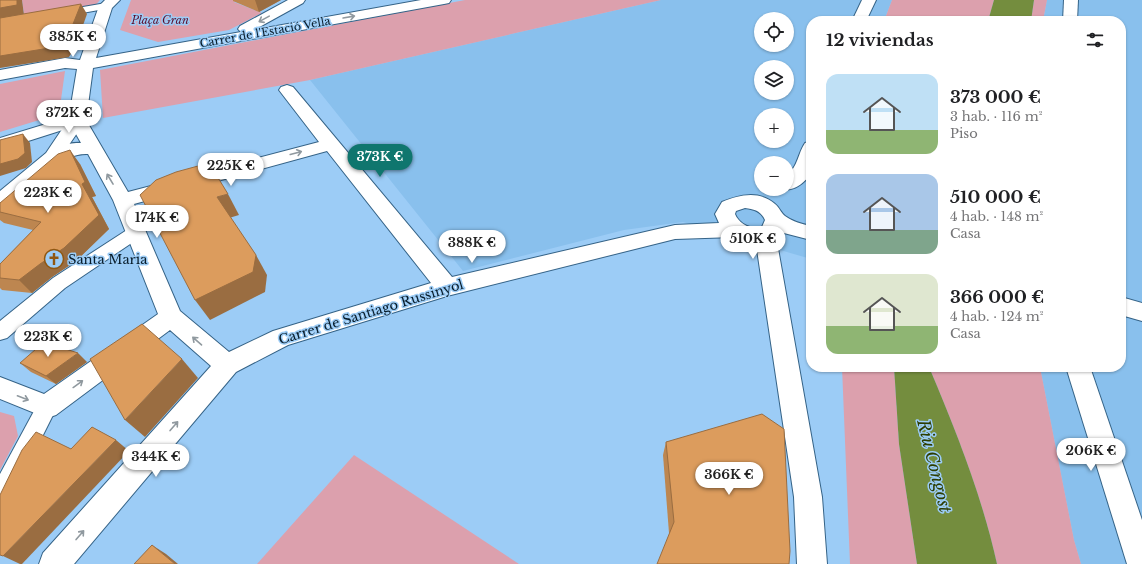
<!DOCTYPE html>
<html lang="es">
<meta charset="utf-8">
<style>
:root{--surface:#fff;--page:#f2f2f2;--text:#202124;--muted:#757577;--accent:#0f766e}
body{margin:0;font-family:"Libre Baskerville",serif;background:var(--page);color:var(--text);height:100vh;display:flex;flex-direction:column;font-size:15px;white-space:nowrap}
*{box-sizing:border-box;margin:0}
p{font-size:13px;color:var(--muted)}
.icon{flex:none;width:22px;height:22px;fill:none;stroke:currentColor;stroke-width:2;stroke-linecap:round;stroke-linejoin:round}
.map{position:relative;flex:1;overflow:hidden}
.drawer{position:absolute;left:806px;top:16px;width:320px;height:356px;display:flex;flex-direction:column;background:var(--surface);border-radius:16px;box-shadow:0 1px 3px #0004}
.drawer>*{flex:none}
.fabs{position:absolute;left:754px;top:12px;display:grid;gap:8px}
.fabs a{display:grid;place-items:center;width:40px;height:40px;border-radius:50%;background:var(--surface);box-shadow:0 1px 3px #0004;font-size:20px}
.price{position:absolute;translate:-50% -34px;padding:0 9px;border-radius:14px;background:#fff;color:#222;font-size:13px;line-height:26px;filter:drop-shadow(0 1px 2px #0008)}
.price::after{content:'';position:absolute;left:50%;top:24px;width:12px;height:9px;margin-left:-6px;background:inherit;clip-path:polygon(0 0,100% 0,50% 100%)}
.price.selected{background:var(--accent);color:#fff}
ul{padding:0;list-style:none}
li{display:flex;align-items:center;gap:12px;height:100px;padding:0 20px}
li span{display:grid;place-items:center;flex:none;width:112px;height:80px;border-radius:12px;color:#555}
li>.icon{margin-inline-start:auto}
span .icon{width:48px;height:48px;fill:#fffc;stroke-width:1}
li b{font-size:17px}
h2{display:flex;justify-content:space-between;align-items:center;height:48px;padding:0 20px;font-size:17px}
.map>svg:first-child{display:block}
.built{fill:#89c0ed;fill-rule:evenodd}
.green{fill:#dca0ad}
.water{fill:#748d3e}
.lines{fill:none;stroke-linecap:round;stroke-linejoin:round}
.pedestrian-casing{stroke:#356387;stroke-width:2}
.minor-casing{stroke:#356387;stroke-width:2}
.tertiary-casing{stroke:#356387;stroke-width:2}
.pedestrian{fill:#fff;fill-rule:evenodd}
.minor{fill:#fff;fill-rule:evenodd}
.tertiary{fill:#fff;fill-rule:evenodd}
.wall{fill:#bd8650}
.shaded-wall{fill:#9a6d41}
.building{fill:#dc9c5d;stroke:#9a6d41}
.oneway{stroke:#90999f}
.labels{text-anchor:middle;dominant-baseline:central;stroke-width:3;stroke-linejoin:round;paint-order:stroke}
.far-park-label{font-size:11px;font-style:italic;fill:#5c0d2b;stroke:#9cccf6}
.far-street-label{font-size:11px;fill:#081c2a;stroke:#9cccf6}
.poi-label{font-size:13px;fill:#081c2a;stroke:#9cccf6;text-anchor:start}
.street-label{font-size:13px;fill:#081c2a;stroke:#9cccf6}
.near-water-label{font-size:17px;font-style:italic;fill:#2d3d00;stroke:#9cccf6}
</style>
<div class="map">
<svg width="1142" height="564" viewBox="0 0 1142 564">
<rect width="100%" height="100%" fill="#9cccf6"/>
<g class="built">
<path d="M661,0H892L884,21H811V259L683,222L624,230L463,271L310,80ZM761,19H787V45H761ZM761,67H787V93H761ZM761,115H787V141H761ZM761,163H787V189H761Z"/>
<polygon points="1047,0 1142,0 1142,564 1081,564 1074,540 1040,367 1121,367 1121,21 1043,21"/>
</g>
<g class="green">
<polygon points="22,0 100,0 92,9 25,21"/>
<polygon points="131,0 236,0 234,2 262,13 229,30 158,42 120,30"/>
<polygon points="465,0 661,0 310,80 103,118 100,70"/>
<polygon points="892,0 994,0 988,21 884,21"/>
<polygon points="1034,0 1047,0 1043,21 1031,21"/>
<polygon points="65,71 59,114 0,132 0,84"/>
<polygon points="842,367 894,367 899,444 917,564 850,564"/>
<path d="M929,367H1040L1074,540L1081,564H997C982,496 956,431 929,367Z"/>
<polygon points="0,412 14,416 18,436 0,470"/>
<polygon points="354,455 519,564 257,564"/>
</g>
<g class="water">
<polygon points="994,0 1034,0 1031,21 988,21"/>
<path d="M894,367H929C956,431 982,496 997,564H917L899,444Z"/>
</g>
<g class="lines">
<defs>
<g id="pedestrian">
<polygon points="106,3 110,4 112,6 110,8 60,17 54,14 60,11"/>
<polygon points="136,226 142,228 144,232 142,236 65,288 7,338 0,340 0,321 53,278 130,228"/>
<polygon points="47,398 54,400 57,407 8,505 0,508 0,474 40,400"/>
</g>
<g id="minor">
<path d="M105,0H120L112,8L96,58L241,32L238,29L240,26L288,0H305L303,3L254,30L421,0H451L449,3L444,4L93,68L86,120L128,192L319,142L279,90L281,87L287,85L293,87L452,277L675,225L719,223L715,214L722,202C739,195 759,190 775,204C779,207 781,213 785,216C793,222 802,224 811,226V240L780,232L776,237L822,497L827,564H797L794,497L756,243L735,237L675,239L447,296L288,345L236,372L74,564H39L43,553L211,366L170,330L56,415L47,418L0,399V377L44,394L158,314L113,200L88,154C71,153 60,165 46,161L43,157C49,148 70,142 81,143L72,127L0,150V138L69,117L77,69L65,68L0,80V70L65,58L80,60L99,6ZM327,151L431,283L273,331L229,352L180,311L134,204ZM745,208C754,209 761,211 765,220L762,227C752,231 739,224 735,214L736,211Z"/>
<polygon points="862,0 876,0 866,21 852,21"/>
<polygon points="1064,0 1078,0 1077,21 1063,21"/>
<path d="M811,141L810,174C805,183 793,192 782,189H787V175C798,167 798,153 805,143Z"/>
<polygon points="1121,297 1142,303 1142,321 1121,315"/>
<polygon points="1066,367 1090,367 1142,520 1142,564 1127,564"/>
</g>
<polygon id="tertiary" points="77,115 83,116 86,120 58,161 7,207 0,209 0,191 46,153 71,116"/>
</defs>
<use href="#pedestrian" class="pedestrian-casing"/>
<use href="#minor" class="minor-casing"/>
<use href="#tertiary" class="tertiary-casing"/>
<use href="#pedestrian" class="pedestrian"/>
<use href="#minor" class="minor"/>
<use href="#tertiary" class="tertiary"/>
</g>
<g class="wall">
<polygon points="233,0 281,0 259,12 233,1"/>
<polygon points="80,164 96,196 92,197 109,229 76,261 52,277 32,293 2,290 0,288 0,264 33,230 4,223 0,220 0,203"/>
<polygon points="87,362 56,384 31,372 20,363"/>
<polygon points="666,442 789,564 669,533 663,455"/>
</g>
<g class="shaded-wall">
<polygon points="17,0 22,0 24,15 0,20 0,8"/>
<polygon points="255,0 281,0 259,12"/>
<polygon points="81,4 87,14 76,45 69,57 0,68 0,56"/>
<polygon points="23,134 30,143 32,162 26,168 0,176 0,164"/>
<polygon points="70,150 80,164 96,196 92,197 109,229 76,261 52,277 32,293 19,280 82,184"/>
<polygon points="228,194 239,215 229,218 217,197"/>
<polygon points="256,255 267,275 265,292 210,320 195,300"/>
<polygon points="78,353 87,362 56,384 46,376"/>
<polygon points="182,359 198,378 145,437 125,420"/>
<polygon points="116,440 129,451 22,564 20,564 3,556"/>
<polygon points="152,545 166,554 178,564 175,564"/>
</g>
<g class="building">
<polygon points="0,0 17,0 17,5 0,8"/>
<polygon points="81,4 69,34 62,46 0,56 0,18"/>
<polygon points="23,134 25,153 18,159 0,164 0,140"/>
<polygon points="70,150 85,182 82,184 99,215 64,248 40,264 19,280 0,278 0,264 41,222 0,212 0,203 58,154"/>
<polygon points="209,163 228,194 217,197 256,255 253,272 195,300 140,195 156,180 176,172"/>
<polygon points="142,324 182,359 125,420 90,359"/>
<polygon points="44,342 78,353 46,376 20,363"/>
<polygon points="762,414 784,429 790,551 789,564 657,564 674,522 666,442"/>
<polygon points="92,427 116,440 3,556 0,555 0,495 22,450 36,432 71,449"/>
<polygon points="152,545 175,564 134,564"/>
</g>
<defs><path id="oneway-shaft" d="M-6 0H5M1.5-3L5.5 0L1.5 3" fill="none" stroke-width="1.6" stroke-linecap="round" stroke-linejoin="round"/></defs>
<g class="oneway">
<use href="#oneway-shaft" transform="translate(349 17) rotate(-10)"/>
<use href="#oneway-shaft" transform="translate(264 19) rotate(151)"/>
<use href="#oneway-shaft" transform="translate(296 153) rotate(-15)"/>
<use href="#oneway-shaft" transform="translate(110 179) rotate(-121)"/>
<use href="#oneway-shaft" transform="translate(197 341) rotate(-139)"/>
<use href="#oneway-shaft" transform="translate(78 384) rotate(-36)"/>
<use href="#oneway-shaft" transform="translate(23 398) rotate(21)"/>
<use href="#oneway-shaft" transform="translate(174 426) rotate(-49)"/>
<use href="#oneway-shaft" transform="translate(80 535) rotate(-49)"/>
</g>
<defs>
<symbol id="church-ring" viewBox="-11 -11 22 22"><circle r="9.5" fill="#9cccf6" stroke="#905711" stroke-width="1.5"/><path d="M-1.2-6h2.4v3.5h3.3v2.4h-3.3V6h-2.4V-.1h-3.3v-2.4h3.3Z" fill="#905711"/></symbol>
</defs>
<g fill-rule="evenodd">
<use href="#church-ring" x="43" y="248" width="22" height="22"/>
</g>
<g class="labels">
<g class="far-park-label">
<text x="160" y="20">Plaça Gran</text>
</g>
<g class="far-street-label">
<text transform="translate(265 32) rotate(-10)">Carrer de l'Estació Vella</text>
</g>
<g class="poi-label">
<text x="68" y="259">Santa Maria</text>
</g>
<g class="street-label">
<text transform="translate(371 312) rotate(-17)">Carrer de Santiago Russinyol</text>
</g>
<g class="near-water-label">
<text transform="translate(934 466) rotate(76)">Riu Congost</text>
</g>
</g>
</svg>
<div class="fabs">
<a><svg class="icon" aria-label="locate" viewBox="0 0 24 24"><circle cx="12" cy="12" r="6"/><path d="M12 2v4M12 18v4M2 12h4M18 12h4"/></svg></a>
<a><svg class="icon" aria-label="layers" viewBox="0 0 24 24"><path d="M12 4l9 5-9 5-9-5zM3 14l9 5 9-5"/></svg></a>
<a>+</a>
<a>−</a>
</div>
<b class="price" style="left:73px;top:58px">385K €</b>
<b class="price" style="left:69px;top:134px">372K €</b>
<b class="price selected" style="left:380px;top:178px">373K €</b>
<b class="price" style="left:231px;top:187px">225K €</b>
<b class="price" style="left:48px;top:214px">223K €</b>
<b class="price" style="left:157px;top:239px">174K €</b>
<b class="price" style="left:753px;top:260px">510K €</b>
<b class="price" style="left:472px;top:264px">388K €</b>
<b class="price" style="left:48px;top:358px">223K €</b>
<b class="price" style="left:1091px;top:472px">206K €</b>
<b class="price" style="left:156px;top:478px">344K €</b>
<b class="price" style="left:729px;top:496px">366K €</b>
<section class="drawer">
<h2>12 viviendas<svg class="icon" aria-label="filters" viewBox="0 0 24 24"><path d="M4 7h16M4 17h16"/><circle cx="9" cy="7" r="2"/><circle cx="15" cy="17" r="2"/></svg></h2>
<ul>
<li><span style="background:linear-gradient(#bfe0f5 70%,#8fb573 0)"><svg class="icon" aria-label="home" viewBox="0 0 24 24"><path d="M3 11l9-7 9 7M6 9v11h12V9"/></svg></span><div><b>373 000 €</b><p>3 hab. · 116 m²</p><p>Piso</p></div></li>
<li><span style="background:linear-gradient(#a9c7e8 70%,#7fa58c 0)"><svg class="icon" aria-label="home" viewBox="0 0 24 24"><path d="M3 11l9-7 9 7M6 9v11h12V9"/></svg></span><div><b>510 000 €</b><p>4 hab. · 148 m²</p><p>Casa</p></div></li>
<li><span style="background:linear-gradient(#dfe7d0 65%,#8fb573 0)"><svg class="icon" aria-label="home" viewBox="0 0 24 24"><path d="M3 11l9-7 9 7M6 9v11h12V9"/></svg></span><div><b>366 000 €</b><p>4 hab. · 124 m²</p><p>Casa</p></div></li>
</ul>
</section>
</div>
